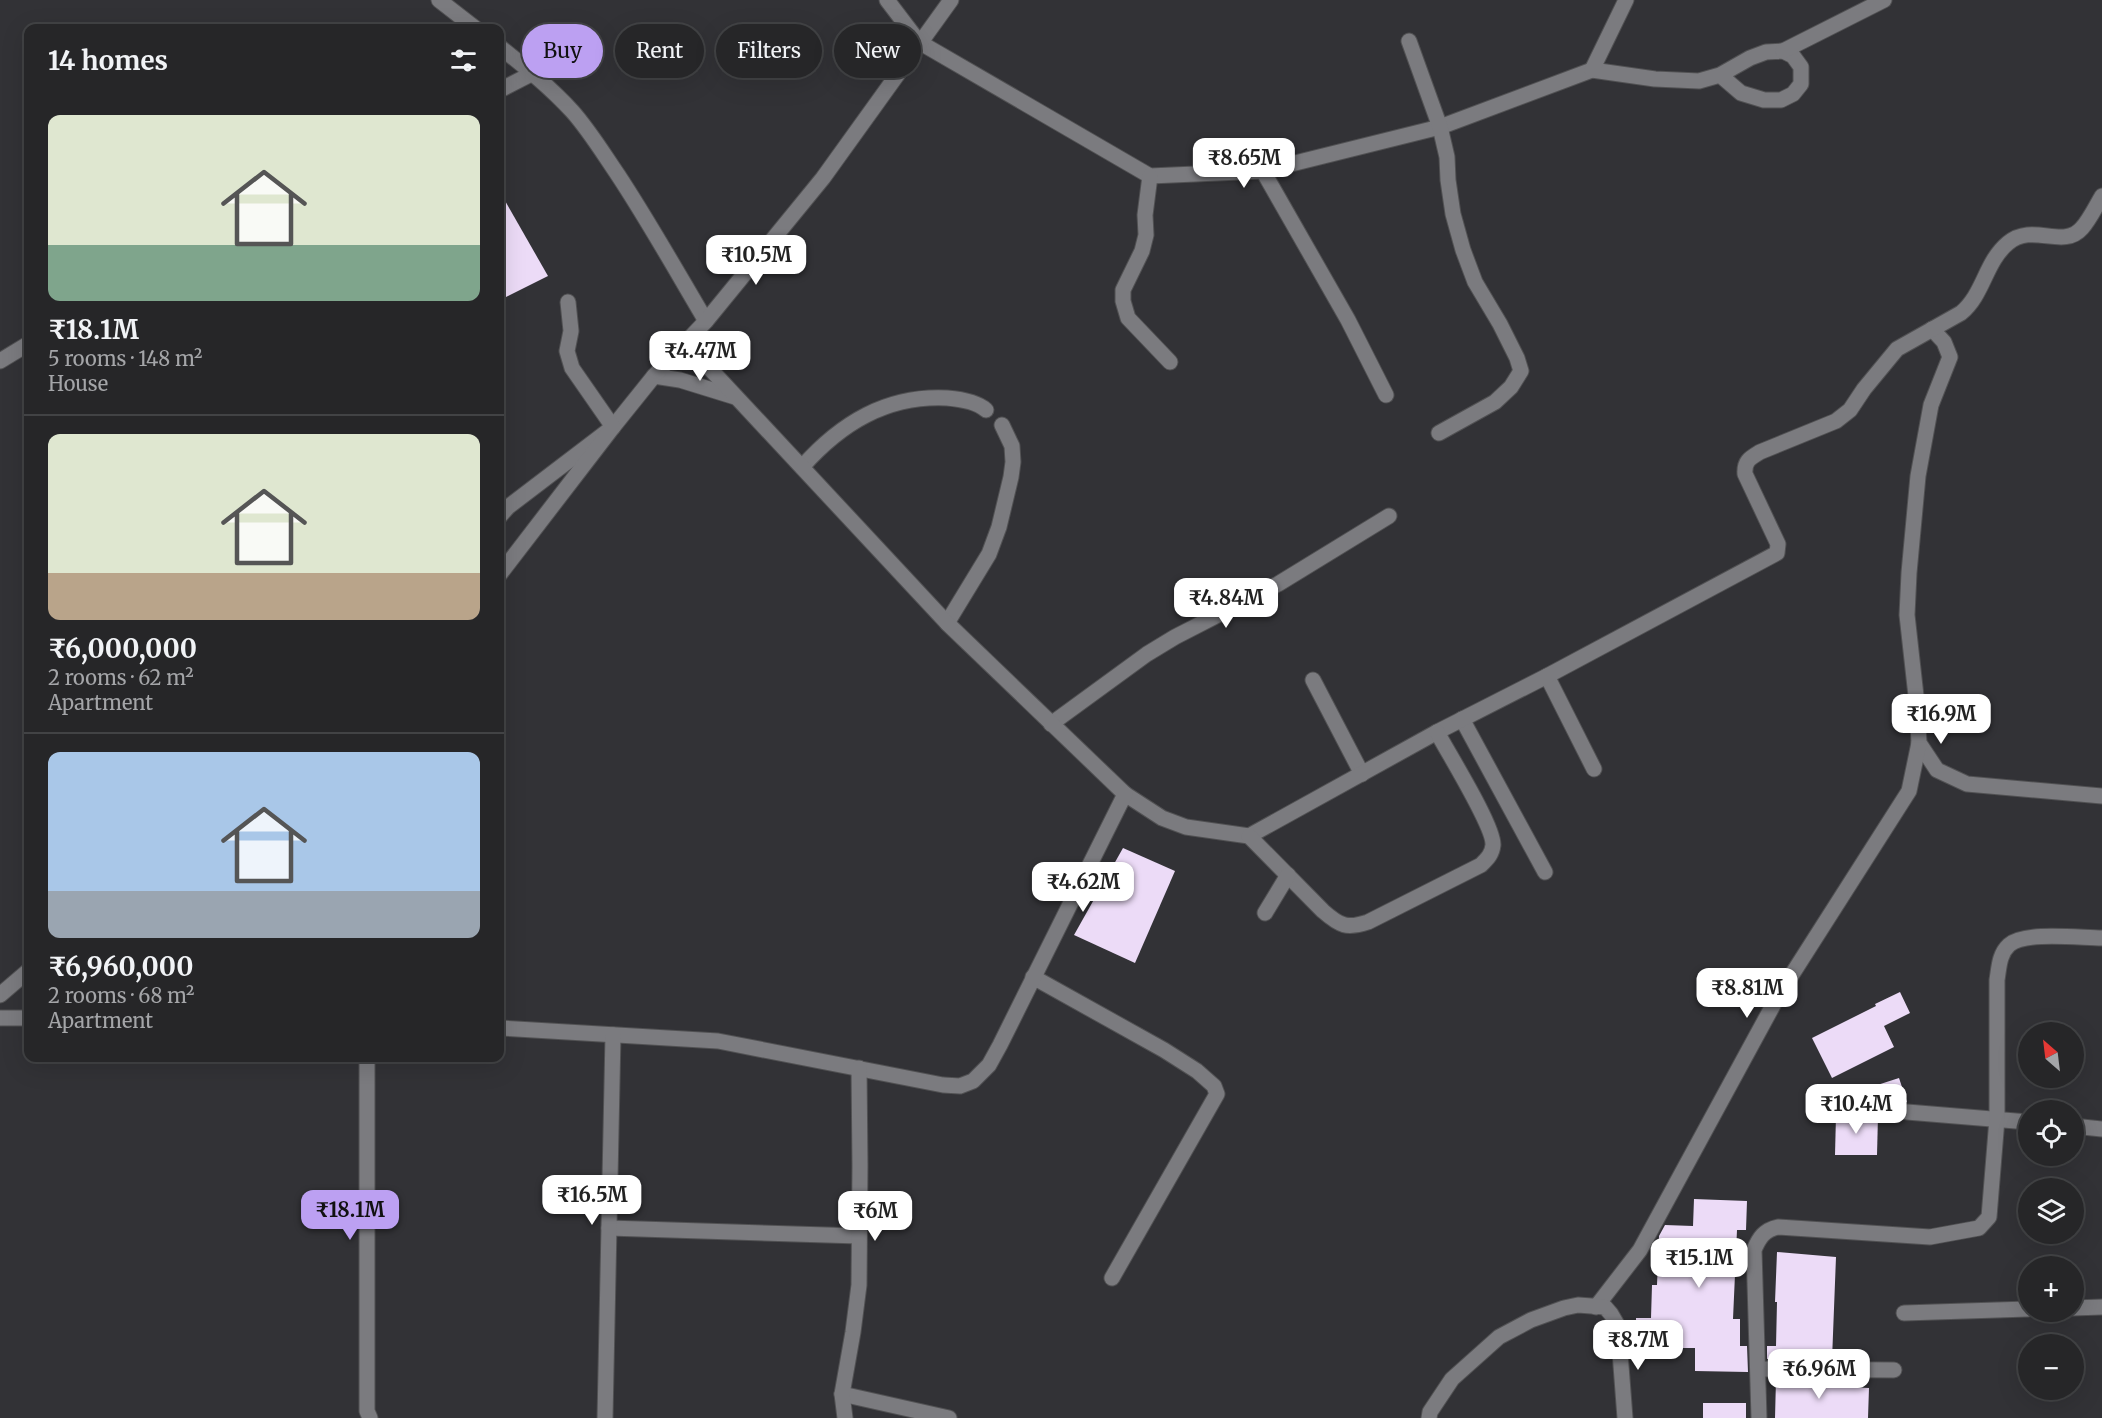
<!DOCTYPE html>
<meta charset="utf-8">
<style>
:root{--surface:#262628;--page:#323234;--text:#f1f3f6;--muted:#a4a5a8;--line:#424345;--accent:#bca0f2}
body{margin:0;font-family:Merriweather,serif;background:var(--page);color:var(--text);height:100vh;display:flex;flex-direction:column;font-size:22px;white-space:nowrap}
*{box-sizing:border-box;margin:0}
p{font-size:20px;color:var(--muted)}
.icon{flex:none;width:33px;height:33px;fill:none;stroke:currentColor;stroke-width:2;stroke-linecap:round;stroke-linejoin:round}
.map{position:relative;flex:1;overflow:hidden}
.panel{position:absolute;left:24px;top:24px;width:480px;height:1038px;display:flex;flex-direction:column;background:var(--surface);border-radius:12px;box-shadow:0 6px 24px #0002,0 0 0 2px var(--line)}
.panel>*{flex:none}
.banner{position:absolute;left:522px;top:24px;width:570px;height:54px;display:flex;gap:12px}
.needle{width:39px;rotate:332deg}
.tools{position:absolute;left:2018px;top:1022px;display:grid;gap:12px}
.tools a{display:grid;place-items:center;width:66px;height:66px;border-radius:50%;background:var(--surface);box-shadow:0 6px 24px #0002,0 0 0 2px var(--line);font-size:30px}
.price{position:absolute;translate:-50% -51px;padding:0 14px;border-radius:12px;background:#fff;color:#222;font-size:20px;line-height:39px;filter:drop-shadow(0 2px 3px #0008)}
.price::after{content:'';position:absolute;left:50%;top:36px;width:18px;height:14px;margin-left:-9px;background:inherit;clip-path:polygon(0 0,100% 0,50% 100%)}
.price.on{background:var(--accent);color:#111}
ul{padding:0;list-style:none}
li{display:grid;align-content:center;gap:12px;height:318px;padding:0 24px}
li+li{border-top:2px solid var(--line)}
li span{display:grid;place-items:center;height:186px;border-radius:12px;color:#555}
li>.icon{margin-inline-start:auto}
span .icon{width:108px;height:108px;fill:#fffc;stroke-width:1}
li b{font-size:26px}
h2{display:flex;justify-content:space-between;align-items:center;height:72px;padding:0 24px;font-size:26px}
.pill{padding:0 21px;border-radius:27px;background:var(--surface);box-shadow:0 6px 24px #0002,0 0 0 2px var(--line);font-size:21px;line-height:54px}
.pill.on{background:var(--accent);color:#111}
.map>svg:first-child{display:block}
.building{fill:#ecdbf7}
.lines{fill:none;stroke-linecap:round;stroke-linejoin:round}
.minor-casing{stroke:#515153;stroke-width:17}
.minor{stroke:#7b7b7f;stroke-width:15}
</style>
<div class="map">
<svg width="2102" height="1418" viewBox="0 0 2102 1418">
<rect width="100%" height="100%" fill="#323236"/>
<g class="building">
<polygon points="500,192 548,276 500,300"/>
<polygon points="1123,848 1175,871 1135,963 1074,935"/>
<polygon points="1900,992 1910,1013 1884,1026 1894,1047 1832,1078 1812,1038 1876,1006 1875,1004"/>
<polygon points="1899,1078 1907,1102 1876,1110 1868,1088"/>
<polygon points="1836,1115 1878,1116 1877,1155 1835,1155"/>
<polygon points="1694,1199 1747,1201 1746,1230 1737,1230 1733,1319 1740,1319 1740,1346 1747,1346 1748,1372 1695,1371 1695,1348 1636,1348 1636,1318 1651,1318 1652,1285 1657,1285 1659,1236 1665,1225 1693,1226"/>
<polygon points="1777,1252 1836,1257 1832,1360 1767,1359 1767,1346 1776,1346 1777,1302 1775,1302"/>
<polygon points="1776,1379 1831,1379 1830,1386 1869,1388 1868,1418 1775,1418"/>
<rect x="1703" y="1403" width="43" height="15"/>
</g>
<g class="lines">
<defs>
<g id="minor">
<polyline points="439,0 475,28"/>
<polyline points="887,0 919,42 1150,176 1263,171 1440,127 1592,70 1655,79 1699,81 1720,75 1750,58 1766,52 1783,51 1793,56 1801,67 1801,84 1793,94 1781,100 1764,100 1741,93 1720,75"/>
<polyline points="1409,41 1440,127 1447,157 1448,180 1453,214 1463,250 1475,282 1500,324 1517,358 1521,371 1511,387 1495,402 1439,433"/>
<path d="M500,47C525,67 550,87 572,111C589,130 603,153 618,175C649,222 677,272 706,321"/>
<polyline points="1783,51 1884,0"/>
<polyline points="1592,70 1626,0"/>
<polyline points="500,90 533,73"/>
<polyline points="1263,171 1348,320 1386,395"/>
<polyline points="1150,176 1145,215 1146,235 1142,251 1123,290 1123,301 1128,318 1170,362"/>
<polyline points="1932,329 1944,342 1950,357 1931,405 1918,476 1909,573 1907,615 1917,705 1919,743 1937,770 1967,784 2102,796"/>
<polyline points="0,361 28,344"/>
<polyline points="654,376 680,380 735,397"/>
<path d="M802,467C841,423 887,395 947,398C959,399 976,401 986,410"/>
<polyline points="500,516 508,507 613,427 654,376 706,321 823,178 951,0"/>
<polyline points="500,574 613,427 572,368 567,351 571,331 568,302"/>
<polyline points="947,623 989,554 999,527 1011,477 1013,462 1012,446 1002,425"/>
<polyline points="1547,676 1594,769"/>
<polyline points="1313,680 1362,774"/>
<polyline points="1462,719 1545,872"/>
<polyline points="1051,724 1147,654 1175,637 1278,584 1389,516"/>
<path d="M1125,794L1162,818L1186,827L1249,836L1437,732L1547,676L1777,553L1778,544L1745,474C1744,461 1750,458 1760,452L1836,421L1850,410L1864,389L1897,349L1961,313C1984,294 1985,262 2008,243C2033,222 2063,250 2082,228C2090,219 2096,206 2102,196"/>
<path d="M1249,836L1323,911C1340,926 1347,929 1368,922L1481,865C1488,858 1492,854 1493,845C1494,826 1448,753 1437,732"/>
<polyline points="1265,913 1288,875"/>
<polyline points="1033,977 1164,1050 1197,1071 1214,1086 1217,1094 1112,1278"/>
<polyline points="0,995 28,971"/>
<polyline points="0,1018 28,1018"/>
<polyline points="500,1028 718,1041 943,1085 960,1086 973,1081 989,1065 1000,1045 1125,794 947,623 686,343"/>
<polyline points="367,1058 367,1411 370,1418"/>
<polyline points="1907,1112 2028,1122"/>
<polyline points="2073,1126 2102,1129"/>
<polyline points="609,1228 859,1236"/>
<polyline points="1596,1307 1640,1250 1777,998 1909,791 1919,743"/>
<polyline points="2073,1308 2102,1307"/>
<polyline points="1904,1313 2028,1309"/>
<polyline points="1759,1369 1894,1370"/>
<polyline points="842,1394 949,1418"/>
<polyline points="605,1418 613,1035"/>
<polyline points="845,1418 842,1394 853,1332 859,1285 860,1166 859,1068"/>
<polyline points="1429,1418 1430,1412 1452,1379 1499,1337 1531,1320 1564,1308 1578,1305 1605,1307 1611,1314 1618,1326 1625,1418"/>
<path d="M1759,1418L1754,1250C1759,1238 1764,1230 1778,1227L1930,1237L1979,1228L1989,1217L1997,1119V980C1999,968 1999,954 2009,945C2025,931 2080,938 2102,938"/>
</g>
</defs>
<use href="#minor" class="minor-casing"/>
<use href="#minor" class="minor"/>
</g>
</svg>
<div class="tools">
<a><svg class="needle" viewBox="-14 -14 28 28"><path d="M0-13l5 13h-10z" fill="#e53935"/><path d="M0 13l5-13h-10z" fill="#a4a5a8"/></svg></a>
<a><svg class="icon" aria-label="locate" viewBox="0 0 24 24"><circle cx="12" cy="12" r="6"/><path d="M12 2v4M12 18v4M2 12h4M18 12h4"/></svg></a>
<a><svg class="icon" aria-label="layers" viewBox="0 0 24 24"><path d="M12 4l9 5-9 5-9-5zM3 14l9 5 9-5"/></svg></a>
<a>+</a>
<a>−</a>
</div>
<b class="price" style="left:1244px;top:189px">₹8.65M</b>
<b class="price" style="left:756px;top:286px">₹10.5M</b>
<b class="price" style="left:700px;top:382px">₹4.47M</b>
<b class="price" style="left:1226px;top:629px">₹4.84M</b>
<b class="price" style="left:1941px;top:745px">₹16.9M</b>
<b class="price" style="left:1083px;top:913px">₹4.62M</b>
<b class="price" style="left:1747px;top:1019px">₹8.81M</b>
<b class="price" style="left:1856px;top:1135px">₹10.4M</b>
<b class="price" style="left:592px;top:1226px">₹16.5M</b>
<b class="price on" style="left:350px;top:1241px">₹18.1M</b>
<b class="price" style="left:875px;top:1242px">₹6M</b>
<b class="price" style="left:1699px;top:1289px">₹15.1M</b>
<b class="price" style="left:1638px;top:1371px">₹8.7M</b>
<b class="price" style="left:1819px;top:1400px">₹6.96M</b>
<div class="banner">
<a class="pill on">Buy</a>
<a class="pill">Rent</a>
<a class="pill">Filters</a>
<a class="pill">New</a>
</div>
<section class="panel">
<h2>14 homes<svg class="icon" aria-label="filters" viewBox="0 0 24 24"><path d="M4 7h16M4 17h16"/><circle cx="9" cy="7" r="2"/><circle cx="15" cy="17" r="2"/></svg></h2>
<ul>
<li><span style="background:linear-gradient(#dfe7d0 70%,#7fa58c 0)"><svg class="icon" aria-label="home" viewBox="0 0 24 24"><path d="M3 11l9-7 9 7M6 9v11h12V9"/></svg></span><div><b>₹18.1M</b><p>5 rooms · 148 m²</p><p>House</p></div></li>
<li><span style="background:linear-gradient(#dfe7d0 75%,#b9a48a 0)"><svg class="icon" aria-label="home" viewBox="0 0 24 24"><path d="M3 11l9-7 9 7M6 9v11h12V9"/></svg></span><div><b>₹6,000,000</b><p>2 rooms · 62 m²</p><p>Apartment</p></div></li>
<li><span style="background:linear-gradient(#a9c7e8 75%,#9aa5b1 0)"><svg class="icon" aria-label="home" viewBox="0 0 24 24"><path d="M3 11l9-7 9 7M6 9v11h12V9"/></svg></span><div><b>₹6,960,000</b><p>2 rooms · 68 m²</p><p>Apartment</p></div></li>
</ul>
</section>
</div>
